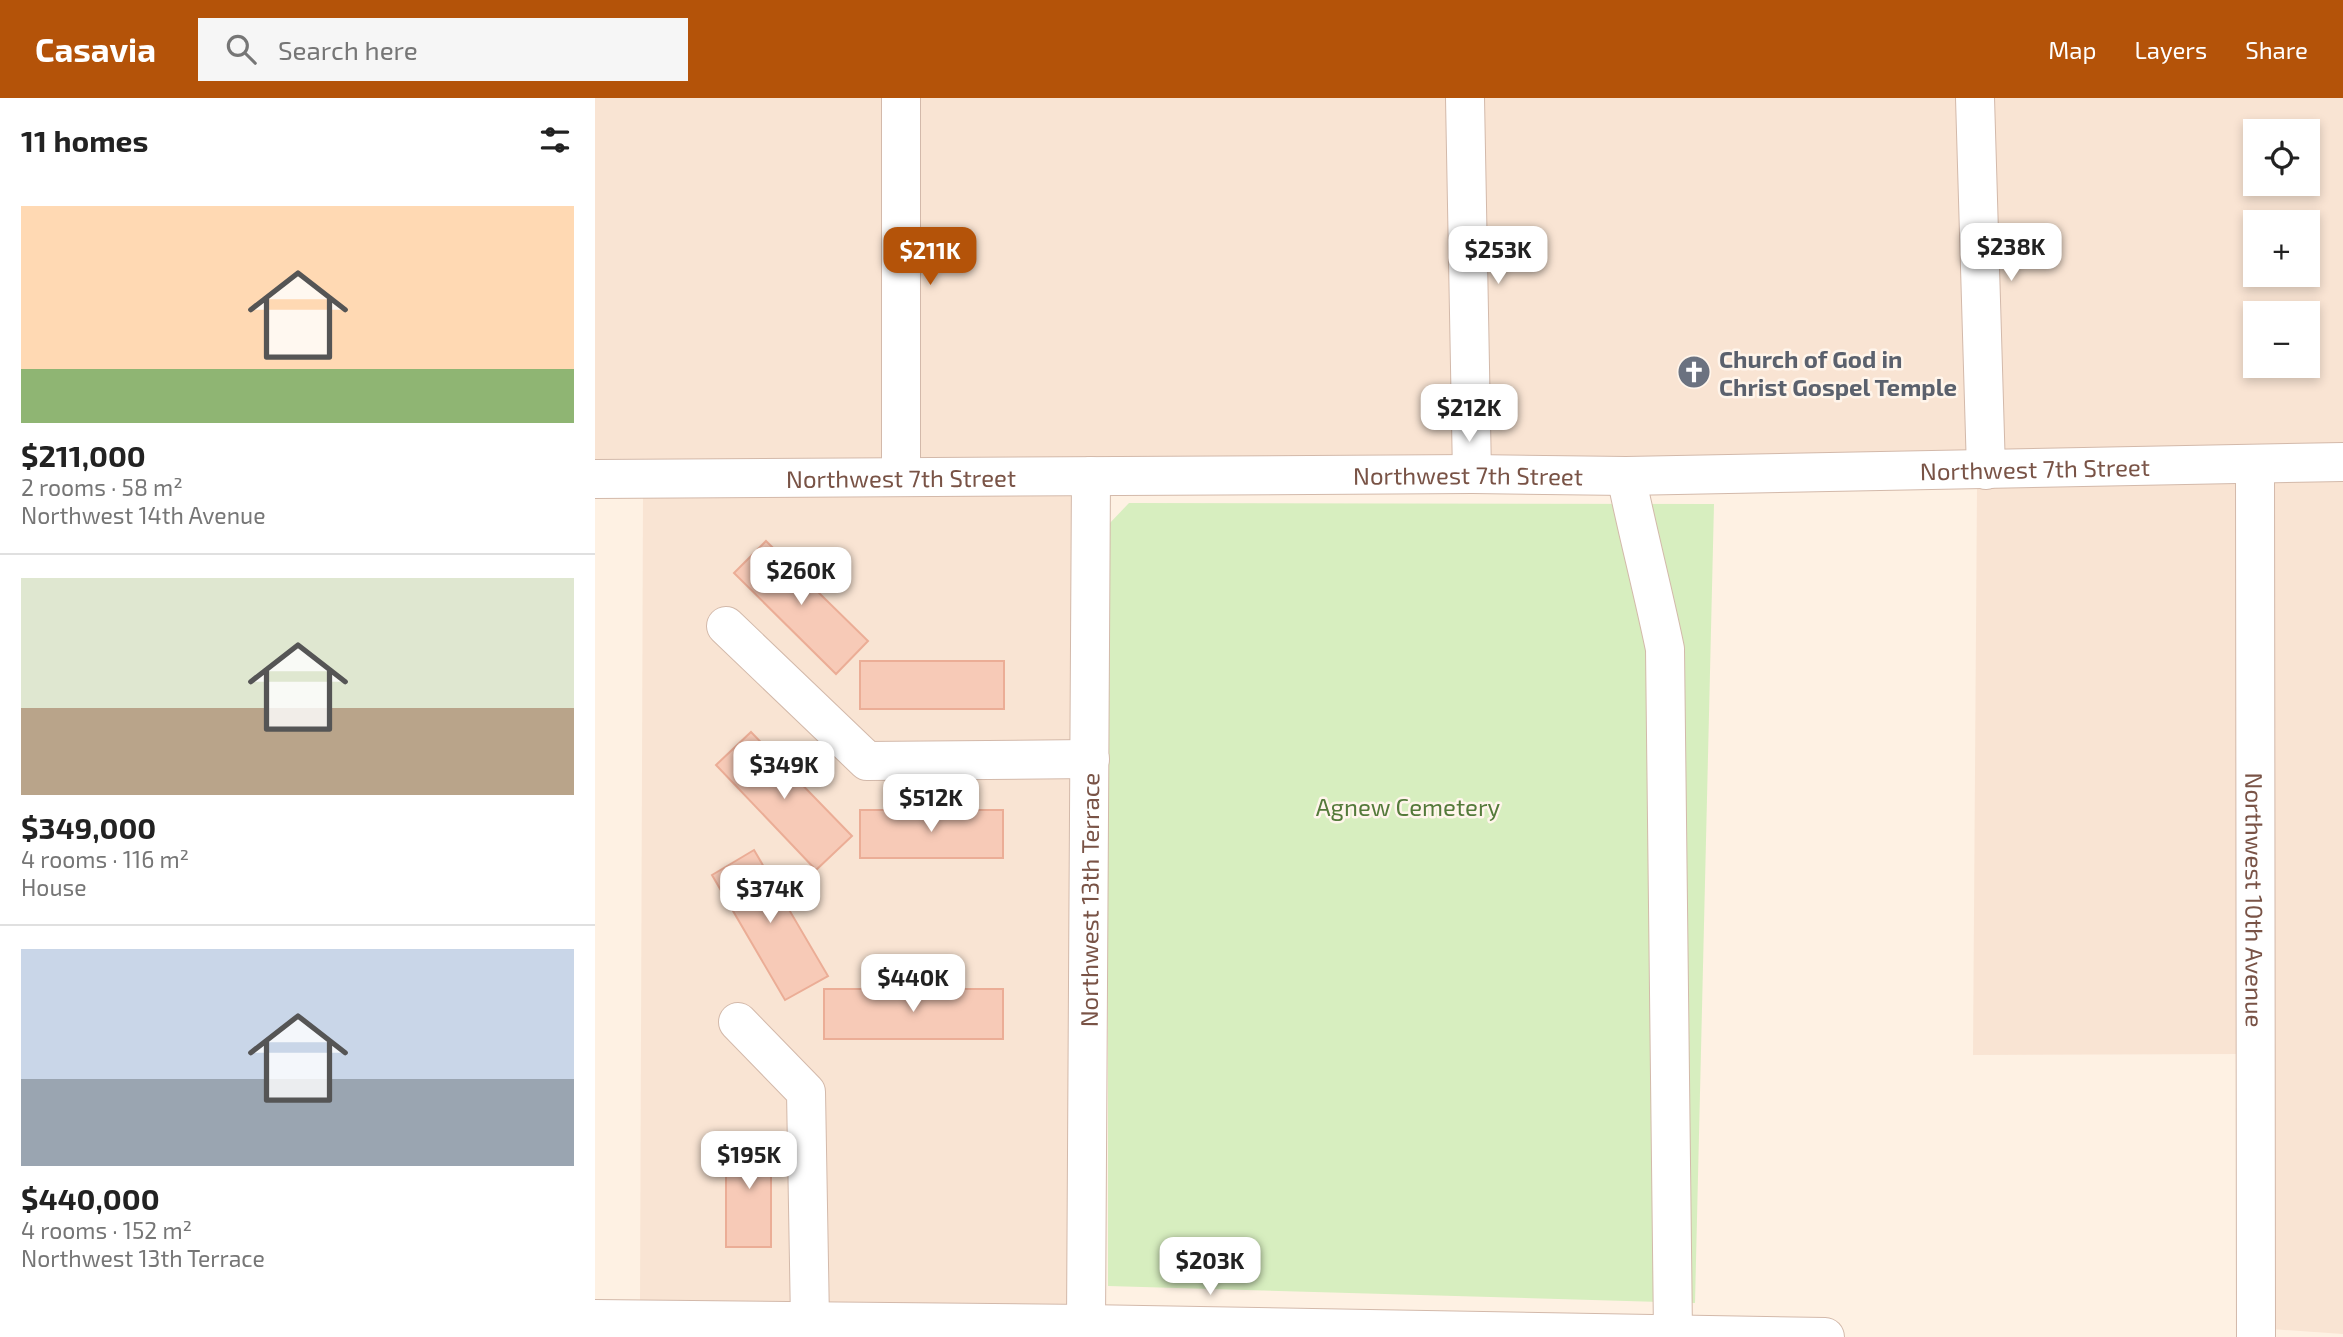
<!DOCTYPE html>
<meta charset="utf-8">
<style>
:root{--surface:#fff;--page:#f6f6f6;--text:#222;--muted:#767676;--line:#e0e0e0;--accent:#b45309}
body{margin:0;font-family:"Exo 2",sans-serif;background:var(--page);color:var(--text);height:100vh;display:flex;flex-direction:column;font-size:26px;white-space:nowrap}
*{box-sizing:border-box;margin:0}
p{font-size:23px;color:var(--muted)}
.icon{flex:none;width:38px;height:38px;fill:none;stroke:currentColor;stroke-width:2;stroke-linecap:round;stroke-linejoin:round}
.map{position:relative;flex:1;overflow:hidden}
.side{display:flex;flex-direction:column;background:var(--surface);width:595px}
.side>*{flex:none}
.fabs{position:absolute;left:1648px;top:21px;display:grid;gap:14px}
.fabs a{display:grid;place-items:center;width:77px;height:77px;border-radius:0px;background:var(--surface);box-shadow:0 4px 10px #0003;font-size:35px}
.price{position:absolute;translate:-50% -60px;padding:0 16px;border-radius:14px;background:#fff;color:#222;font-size:23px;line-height:46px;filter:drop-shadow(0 2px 4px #0008)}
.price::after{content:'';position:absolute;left:50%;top:42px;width:21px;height:16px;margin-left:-10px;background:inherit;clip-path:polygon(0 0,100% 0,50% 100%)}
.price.selected{background:var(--accent);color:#fff}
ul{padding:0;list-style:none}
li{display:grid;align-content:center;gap:14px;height:371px;padding:0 21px}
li+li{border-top:2px solid var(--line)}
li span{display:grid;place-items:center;height:217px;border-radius:0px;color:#555}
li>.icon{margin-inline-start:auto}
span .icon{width:126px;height:126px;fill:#fffc;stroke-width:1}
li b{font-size:30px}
h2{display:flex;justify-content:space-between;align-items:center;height:84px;padding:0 21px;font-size:30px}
header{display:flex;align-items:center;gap:42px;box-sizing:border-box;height:98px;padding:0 35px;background:var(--accent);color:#fff}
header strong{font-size:33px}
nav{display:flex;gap:38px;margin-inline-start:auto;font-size:24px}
.search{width:490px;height:63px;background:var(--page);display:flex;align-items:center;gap:18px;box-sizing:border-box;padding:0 24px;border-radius:0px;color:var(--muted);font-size:26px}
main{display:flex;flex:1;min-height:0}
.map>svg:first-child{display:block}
.residential{fill:#f9e4d3;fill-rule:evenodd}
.green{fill:#d7eebf}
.building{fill:#f7cab7;stroke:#ebad96;stroke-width:2}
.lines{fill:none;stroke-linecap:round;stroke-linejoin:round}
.minor-casing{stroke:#d3b9aa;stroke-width:40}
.minor{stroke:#fff;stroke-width:38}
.labels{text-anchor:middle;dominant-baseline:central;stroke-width:5;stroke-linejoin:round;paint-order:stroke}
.worship-label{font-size:24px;font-weight:bold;fill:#5b616d;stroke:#fff5eb;text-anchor:start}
.street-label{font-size:24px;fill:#795346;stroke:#fff5eb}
.park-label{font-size:24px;fill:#547a3a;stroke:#fff5eb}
</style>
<header>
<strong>Casavia</strong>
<div class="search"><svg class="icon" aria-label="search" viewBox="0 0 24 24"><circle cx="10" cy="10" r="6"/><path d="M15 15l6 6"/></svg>Search here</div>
<nav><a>Map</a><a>Layers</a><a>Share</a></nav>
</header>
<main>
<section class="side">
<h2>11 homes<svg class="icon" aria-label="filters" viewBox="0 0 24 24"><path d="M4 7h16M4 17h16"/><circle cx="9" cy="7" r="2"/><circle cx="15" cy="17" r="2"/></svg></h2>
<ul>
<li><span style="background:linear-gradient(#ffd9b3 75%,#8fb573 0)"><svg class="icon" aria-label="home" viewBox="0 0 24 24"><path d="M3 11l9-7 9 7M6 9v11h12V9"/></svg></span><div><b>$211,000</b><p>2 rooms · 58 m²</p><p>Northwest 14th Avenue</p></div></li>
<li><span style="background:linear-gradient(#dfe7d0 60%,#b9a48a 0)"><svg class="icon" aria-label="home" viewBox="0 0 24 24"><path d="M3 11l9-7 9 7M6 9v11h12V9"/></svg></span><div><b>$349,000</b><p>4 rooms · 116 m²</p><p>House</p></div></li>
<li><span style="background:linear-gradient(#c9d6e8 60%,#9aa5b1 0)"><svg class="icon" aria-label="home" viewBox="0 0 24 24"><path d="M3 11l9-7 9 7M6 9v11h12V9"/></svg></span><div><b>$440,000</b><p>4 rooms · 152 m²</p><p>Northwest 13th Terrace</p></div></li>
</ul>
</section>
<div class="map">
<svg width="1748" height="1239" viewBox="0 0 1748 1239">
<rect width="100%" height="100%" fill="#fef1e3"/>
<g class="residential">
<polygon points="0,0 290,0 290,361 0,364"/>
<polygon points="321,0 855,0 861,359 321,361"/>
<polygon points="885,0 1365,0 1376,354 1031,361 892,359"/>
<path d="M1395,0H1748V346L1406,354ZM1661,33H1713V86H1661ZM1661,124H1713V177H1661ZM1661,215H1713V268H1661Z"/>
<polygon points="1748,381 1748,1236 1676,1231 1676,383"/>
<polygon points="1645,384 1646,956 1378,957 1382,389"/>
<polygon points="481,395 476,1209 45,1204 48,398"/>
</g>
<polygon class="green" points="534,405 1119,406 1100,1205 513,1188 513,427"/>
<g class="building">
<polygon points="171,443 273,543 241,576 139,475"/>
<rect x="265" y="563" width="144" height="48"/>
<polygon points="156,634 257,738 221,772 121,667"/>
<rect x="265" y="712" width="143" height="48"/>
<polygon points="159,752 233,878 190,902 117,777"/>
<rect x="229" y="891" width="179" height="50"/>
<rect x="131" y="1037" width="45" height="112"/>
</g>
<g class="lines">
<defs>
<g id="minor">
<polyline points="306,0 306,379"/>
<polyline points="870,0 877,376"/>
<polyline points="1380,0 1391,372"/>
<path id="s1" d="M1660,366L1661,1239"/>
<path d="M1031,378C1043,436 1058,493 1070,551L1078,1236"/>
<path id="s2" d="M0,381L877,376L1031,378L1748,364"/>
<polyline points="131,528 272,663 495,661"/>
<polyline points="143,924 211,994 215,1223"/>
<polyline points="0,1221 491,1226 1230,1239"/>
<path id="s3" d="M491,1226L496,378"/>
</g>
</defs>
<use href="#minor" class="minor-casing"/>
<use href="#minor" class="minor"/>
</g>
<defs>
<symbol id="church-disc" viewBox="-11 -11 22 22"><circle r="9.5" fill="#6b7280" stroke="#fff5eb"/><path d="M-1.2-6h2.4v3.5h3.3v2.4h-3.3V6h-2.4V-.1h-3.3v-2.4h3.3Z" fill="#fff"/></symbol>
</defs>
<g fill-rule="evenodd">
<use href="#church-disc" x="1080" y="255" width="38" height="38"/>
</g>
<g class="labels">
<g class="worship-label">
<text x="1124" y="260">Church of God in<tspan x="1124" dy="28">Christ Gospel Temple</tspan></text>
</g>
<g class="street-label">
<text stroke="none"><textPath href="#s2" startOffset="1440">Northwest 7th Street</textPath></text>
<text stroke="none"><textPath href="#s2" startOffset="873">Northwest 7th Street</textPath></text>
<text stroke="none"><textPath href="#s2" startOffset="306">Northwest 7th Street</textPath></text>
<text stroke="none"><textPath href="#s3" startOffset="424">Northwest 13th Terrace</textPath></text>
<text stroke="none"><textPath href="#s1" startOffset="436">Northwest 10th Avenue</textPath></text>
</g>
<g class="park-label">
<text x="813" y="708">Agnew Cemetery</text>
</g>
</g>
</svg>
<div class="fabs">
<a><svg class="icon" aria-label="locate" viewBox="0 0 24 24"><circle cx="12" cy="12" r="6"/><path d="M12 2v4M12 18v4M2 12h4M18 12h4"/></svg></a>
<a>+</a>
<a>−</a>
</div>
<b class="price" style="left:1416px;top:185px">$238K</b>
<b class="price" style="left:903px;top:188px">$253K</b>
<b class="price selected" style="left:335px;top:189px">$211K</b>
<b class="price" style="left:874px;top:346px">$212K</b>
<b class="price" style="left:206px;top:509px">$260K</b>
<b class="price" style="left:189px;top:703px">$349K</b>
<b class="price" style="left:336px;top:736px">$512K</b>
<b class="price" style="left:175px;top:827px">$374K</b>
<b class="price" style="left:318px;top:916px">$440K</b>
<b class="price" style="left:154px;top:1093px">$195K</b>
<b class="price" style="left:615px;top:1199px">$203K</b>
</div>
</main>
